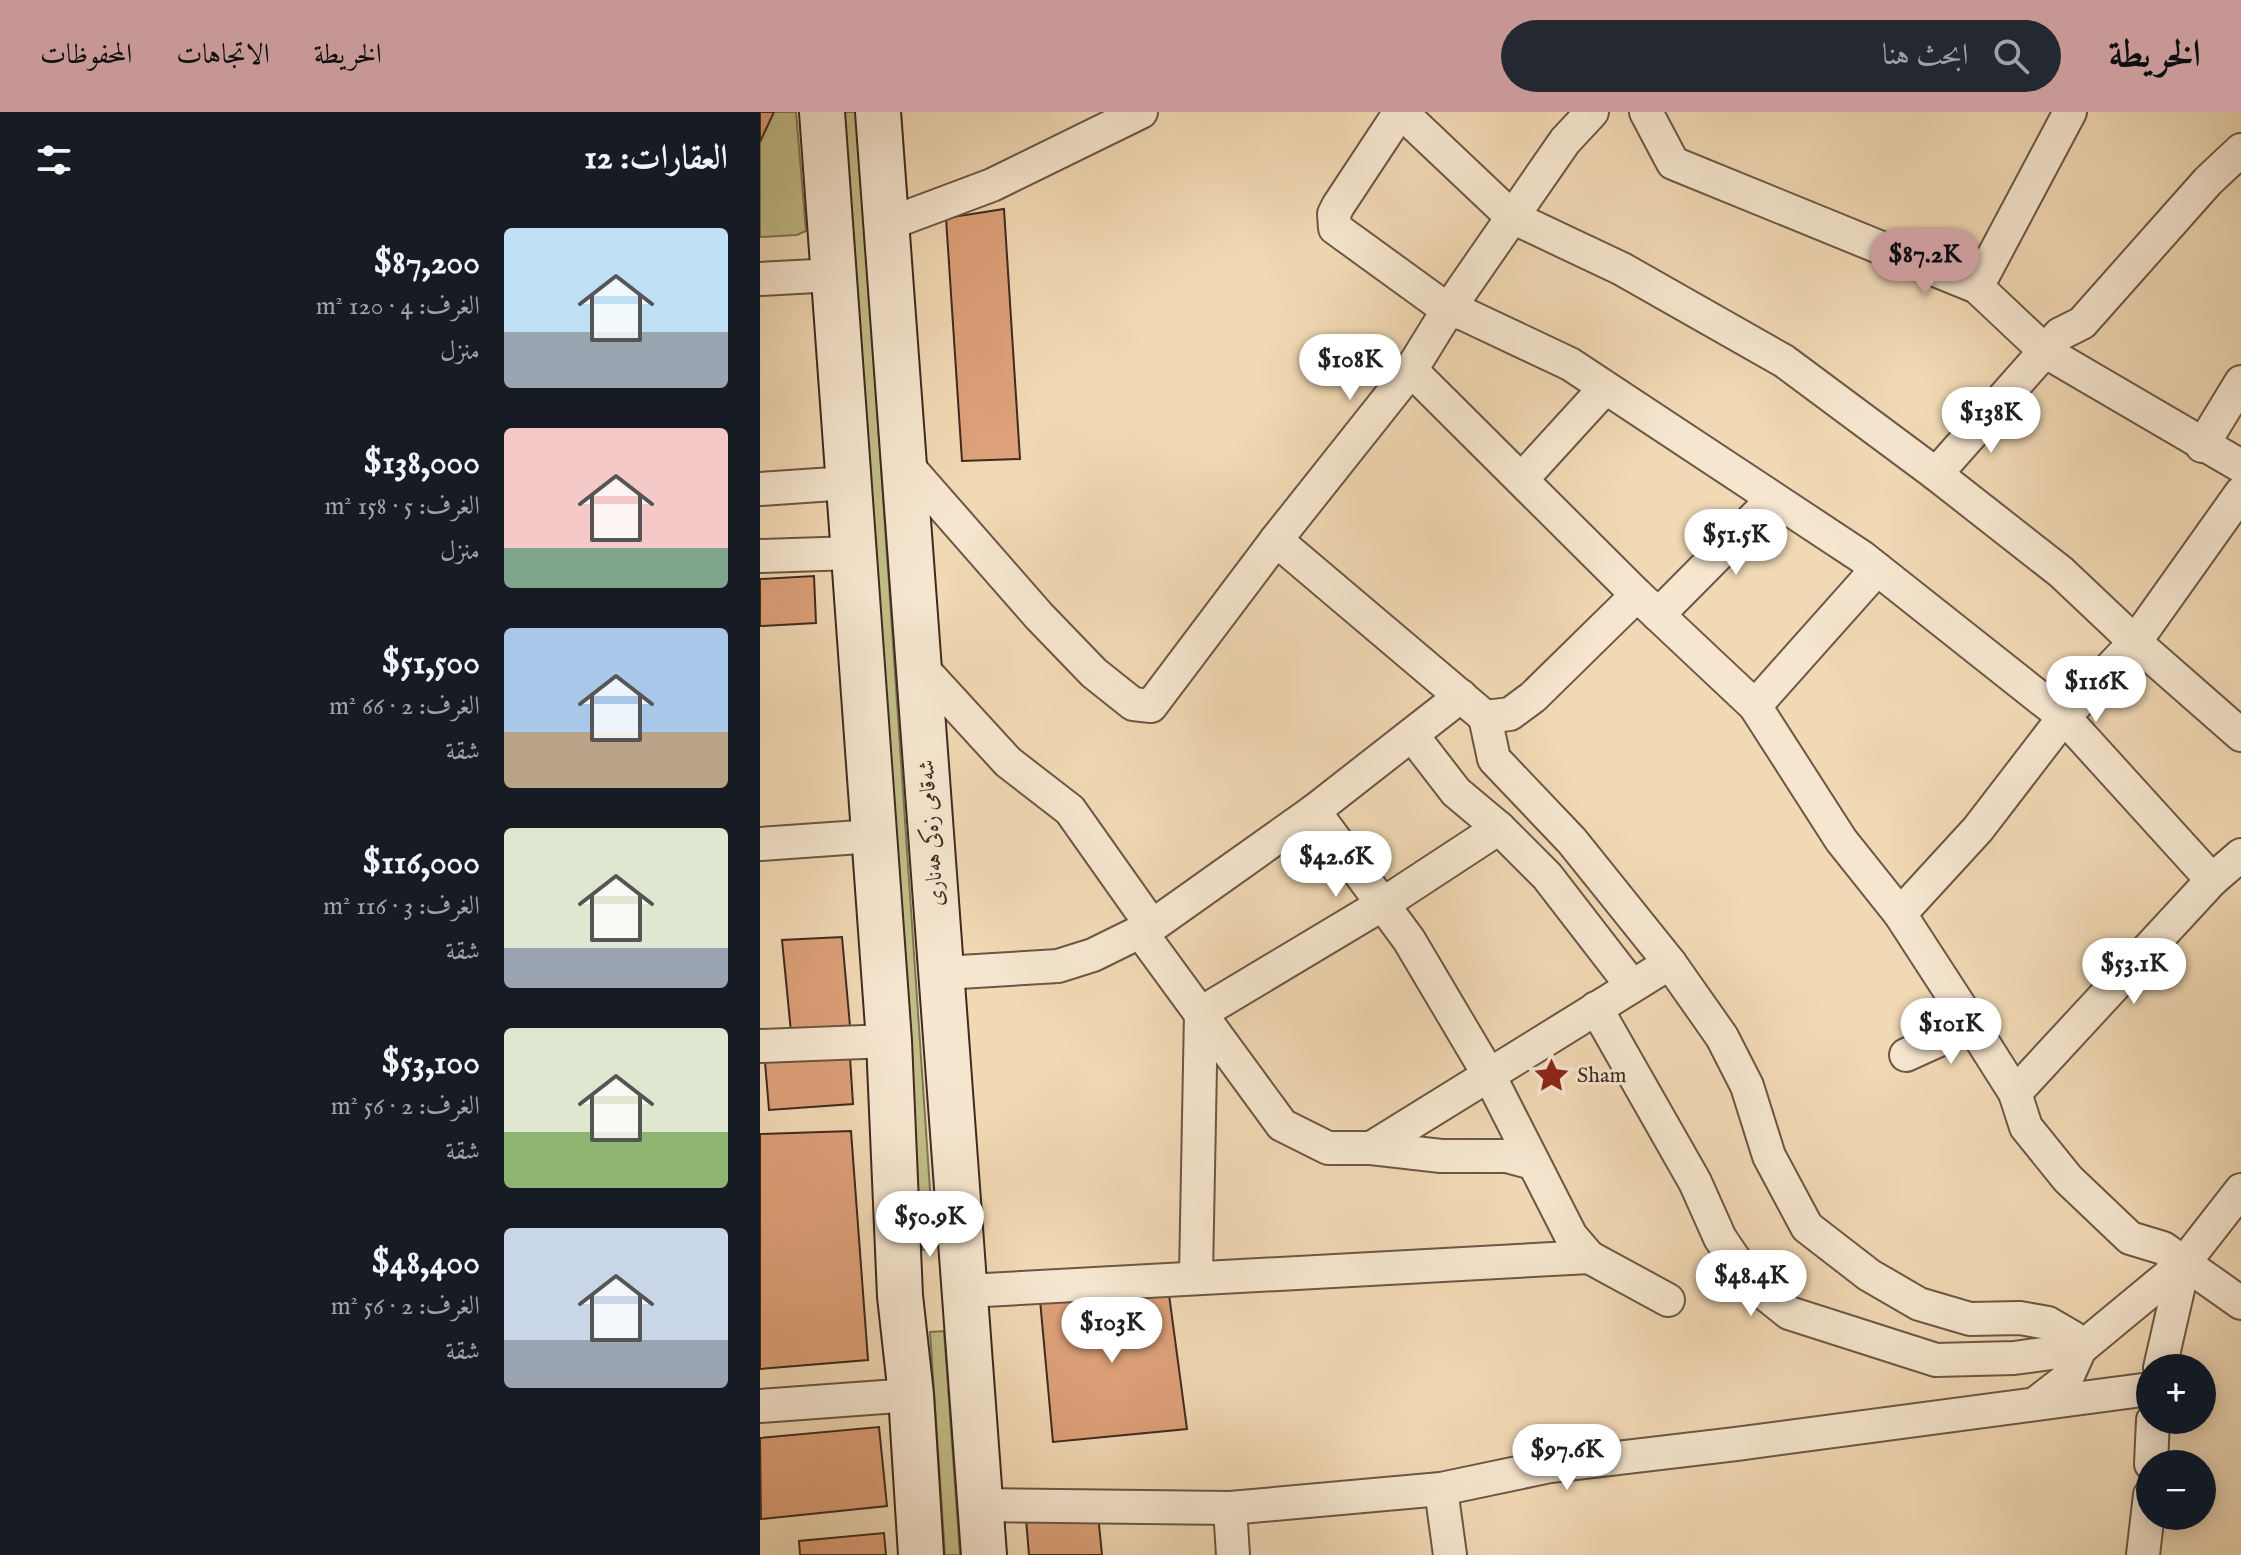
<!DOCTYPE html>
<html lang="ar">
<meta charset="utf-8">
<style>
:root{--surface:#171b24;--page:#242831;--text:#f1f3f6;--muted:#9ea1a6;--accent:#c59692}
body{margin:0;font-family:"IM FELL English",Amiri,serif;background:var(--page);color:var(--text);direction:rtl;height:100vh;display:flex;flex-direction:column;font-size:30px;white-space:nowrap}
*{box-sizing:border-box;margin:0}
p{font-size:26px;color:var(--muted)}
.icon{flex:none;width:44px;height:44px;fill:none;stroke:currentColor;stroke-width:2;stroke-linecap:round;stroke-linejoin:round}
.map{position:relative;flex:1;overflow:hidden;direction:ltr}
.panel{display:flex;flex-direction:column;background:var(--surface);width:760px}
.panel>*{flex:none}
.fabs{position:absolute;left:1376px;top:1242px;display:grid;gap:16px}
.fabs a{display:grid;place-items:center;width:80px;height:80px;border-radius:50%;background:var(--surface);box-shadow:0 4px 20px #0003;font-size:40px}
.price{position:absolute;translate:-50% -68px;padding:0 18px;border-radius:28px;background:#fff;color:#222;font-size:26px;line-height:52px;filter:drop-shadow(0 2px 4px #0008)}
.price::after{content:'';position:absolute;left:50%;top:48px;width:24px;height:18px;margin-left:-12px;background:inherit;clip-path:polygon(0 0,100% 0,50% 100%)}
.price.on{background:var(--accent);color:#111}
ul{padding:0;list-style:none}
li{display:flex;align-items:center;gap:24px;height:200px;padding:0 32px}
li span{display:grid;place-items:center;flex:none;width:224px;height:160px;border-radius:8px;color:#555}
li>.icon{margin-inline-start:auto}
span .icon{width:96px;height:96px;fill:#fffc;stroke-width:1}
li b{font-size:34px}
h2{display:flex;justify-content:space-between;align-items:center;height:96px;padding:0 32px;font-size:34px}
header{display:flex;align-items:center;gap:48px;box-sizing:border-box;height:112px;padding:0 40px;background:var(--accent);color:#111}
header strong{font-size:38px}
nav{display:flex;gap:44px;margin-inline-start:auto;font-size:28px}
.search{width:560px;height:72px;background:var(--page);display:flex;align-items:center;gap:20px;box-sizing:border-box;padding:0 28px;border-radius:44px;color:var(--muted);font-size:30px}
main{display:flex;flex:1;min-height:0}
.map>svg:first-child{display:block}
.green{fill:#c2bd88;stroke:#807454;stroke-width:2}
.building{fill:#dea17a;stroke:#3f2b20;stroke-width:2}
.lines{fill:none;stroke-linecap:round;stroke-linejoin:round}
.minor-casing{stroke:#6c5645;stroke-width:36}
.secondary-casing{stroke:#3f2b20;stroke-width:48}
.minor{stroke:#f6e6cf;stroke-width:32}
.secondary{stroke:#f6e6cf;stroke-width:44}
.labels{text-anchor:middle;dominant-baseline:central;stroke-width:6;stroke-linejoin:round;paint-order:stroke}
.street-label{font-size:22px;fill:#3f2b20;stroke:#f6e6cf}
.poi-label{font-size:22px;fill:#3f2b20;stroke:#f6e6cf;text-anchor:start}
</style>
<header>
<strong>الخريطة</strong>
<div class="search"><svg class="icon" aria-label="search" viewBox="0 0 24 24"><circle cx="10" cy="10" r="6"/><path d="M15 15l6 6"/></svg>ابحث هنا</div>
<nav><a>الخريطة</a><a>الاتجاهات</a><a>المحفوظات</a></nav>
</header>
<main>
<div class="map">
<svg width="1481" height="1443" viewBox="0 0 1481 1443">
<rect width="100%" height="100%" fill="#f1d9b5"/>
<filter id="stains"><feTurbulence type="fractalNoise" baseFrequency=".0025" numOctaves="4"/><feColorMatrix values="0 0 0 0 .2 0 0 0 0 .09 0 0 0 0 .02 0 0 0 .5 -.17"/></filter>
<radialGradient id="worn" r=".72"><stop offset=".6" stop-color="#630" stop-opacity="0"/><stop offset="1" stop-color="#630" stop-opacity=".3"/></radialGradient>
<g class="green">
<polygon points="0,0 36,0 46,119 37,123 0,125"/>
<polygon points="81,0 97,0 174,1137 162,1138"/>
<polygon points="184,1219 200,1443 185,1443 170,1220"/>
</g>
<g class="building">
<polygon points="0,0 14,0 0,30"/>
<polygon points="244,97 260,347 202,349 186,106"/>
<polygon points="54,464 56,511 0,514 0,467"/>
<polygon points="82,825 90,914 31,920 22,828"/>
<polygon points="90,945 93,992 9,998 5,950"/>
<polygon points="91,1019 108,1248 0,1257 0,1022"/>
<polygon points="408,1175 427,1317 293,1330 280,1188"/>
<polygon points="119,1315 127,1394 1,1407 0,1326"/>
<polygon points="338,1402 342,1443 269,1443 266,1407"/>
<polygon points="124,1421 126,1443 40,1443 39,1429"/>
</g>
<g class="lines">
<defs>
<g id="minor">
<polyline points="640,0 578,94 574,102 575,116 688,198 704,202 810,252 1102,445 1304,605 1452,768 1481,743"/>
<polyline points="641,0 752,105 862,157 1024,249 1176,362"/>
<polyline points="886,0 913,51 1217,175 1286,240 1481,354"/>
<polyline points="1481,38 1448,69 1322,211 1300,222 1176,362 1301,460 1375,530 1481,623"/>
<polyline points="128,112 232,73 381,0"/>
<polyline points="0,167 74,163"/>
<polyline points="1217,175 1310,0"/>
<polyline points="651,258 877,483 995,594"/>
<polyline points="1442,334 1481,270"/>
<polyline points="145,351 279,504 334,561 373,592 391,594 516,428 651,258 688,198 805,29 832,0"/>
<polyline points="762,367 845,276"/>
<polyline points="0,377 88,371"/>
<polyline points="516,428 725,605 750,602 773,585 877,483"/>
<polyline points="0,444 93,441"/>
<polyline points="1117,457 995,594 1081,728 1140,802 1212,913 1255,981 1266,1015 1308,1067 1370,1126 1403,1136 1481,1191"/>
<polyline points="898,503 1013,387"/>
<polyline points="160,554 248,650 310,698 392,814"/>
<polyline points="725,605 734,647 812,729 910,851 962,925 987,974 1009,1044 1047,1115 1109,1163 1159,1192 1210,1207 1260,1206 1288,1211 1312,1225 1320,1237 1254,1246 1176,1248 1029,1201 989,1169 960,1126 935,1070 836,896"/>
<polyline points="652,623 696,680 739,716 787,764 872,874"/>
<polyline points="554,699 649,828 729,963 811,1124 829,1145 908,1188"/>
<polyline points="0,732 114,724"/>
<polyline points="1140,802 1218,717 1304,605 1375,530 1481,381"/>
<polyline points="380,819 522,1013 568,1036 611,1036 681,1044 747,1044 773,1051"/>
<polyline points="183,861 298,854 333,843 392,814 554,699 701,584"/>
<polyline points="0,934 129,929"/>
<polyline points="1146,943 1212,913"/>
<polyline points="1255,981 1452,768"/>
<polyline points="611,1036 910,851"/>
<polyline points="436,1164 441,901 623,792 739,716"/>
<polyline points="206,1179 829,1145"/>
<polyline points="1400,1256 1424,1151"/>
<polyline points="1275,1292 1306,1268 1320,1237 1424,1151 1481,1078"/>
<polyline points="0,1294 151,1283"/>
<polyline points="1391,1352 1393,1308"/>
<polyline points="681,1377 690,1443"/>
<polyline points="220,1393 470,1396 681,1377 790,1354 976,1332 1390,1277"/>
<polyline points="470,1396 473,1443"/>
<polyline points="1383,1443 1390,1383"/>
</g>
<g id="secondary">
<polyline points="62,0 129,929 140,1184 151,1283 161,1443"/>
<polyline points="118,0 224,1443"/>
</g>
</defs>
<use href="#minor" class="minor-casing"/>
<use href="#secondary" class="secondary-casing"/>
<use href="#minor" class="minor"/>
<use href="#secondary" class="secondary"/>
</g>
<defs>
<symbol id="sight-bare" viewBox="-9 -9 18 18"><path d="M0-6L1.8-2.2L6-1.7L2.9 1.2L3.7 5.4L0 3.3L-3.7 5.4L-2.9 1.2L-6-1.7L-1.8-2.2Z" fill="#8f2418" stroke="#f6e6cf" stroke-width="2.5" paint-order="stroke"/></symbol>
</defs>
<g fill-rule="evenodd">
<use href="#sight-bare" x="766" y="938" width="51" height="51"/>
</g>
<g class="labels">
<g class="street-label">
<text transform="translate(172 721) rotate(-94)">شەقامی زەکی هەناری</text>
</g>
<g class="poi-label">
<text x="817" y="964">Sham</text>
</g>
</g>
<rect width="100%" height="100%" filter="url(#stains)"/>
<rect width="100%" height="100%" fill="url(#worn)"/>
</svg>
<div class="fabs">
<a>+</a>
<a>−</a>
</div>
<b class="price on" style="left:1165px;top:185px">$87.2K</b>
<b class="price" style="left:590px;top:290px">$108K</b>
<b class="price" style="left:1231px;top:343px">$138K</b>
<b class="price" style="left:976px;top:465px">$51.5K</b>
<b class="price" style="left:1336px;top:612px">$116K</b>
<b class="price" style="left:576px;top:787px">$42.6K</b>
<b class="price" style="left:1374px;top:894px">$53.1K</b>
<b class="price" style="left:1191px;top:954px">$101K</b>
<b class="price" style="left:170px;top:1147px">$50.9K</b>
<b class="price" style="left:991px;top:1206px">$48.4K</b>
<b class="price" style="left:352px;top:1253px">$103K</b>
<b class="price" style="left:807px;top:1380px">$97.6K</b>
</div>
<section class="panel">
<h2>العقارات: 12<svg class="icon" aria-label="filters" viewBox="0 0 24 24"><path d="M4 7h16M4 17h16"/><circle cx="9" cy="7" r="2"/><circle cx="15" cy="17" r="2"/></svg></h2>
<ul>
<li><span style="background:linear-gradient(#bfe0f5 65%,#9aa5b1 0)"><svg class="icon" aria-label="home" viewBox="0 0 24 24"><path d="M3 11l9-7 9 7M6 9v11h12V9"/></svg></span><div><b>$87,200</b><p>الغرف: 4 · 120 m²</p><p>منزل</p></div></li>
<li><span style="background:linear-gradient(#f6c9c9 75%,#7fa58c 0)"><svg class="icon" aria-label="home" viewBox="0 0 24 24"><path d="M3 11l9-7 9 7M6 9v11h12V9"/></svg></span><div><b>$138,000</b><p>الغرف: 5 · 158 m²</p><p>منزل</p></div></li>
<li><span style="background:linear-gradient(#a9c7e8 65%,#b9a48a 0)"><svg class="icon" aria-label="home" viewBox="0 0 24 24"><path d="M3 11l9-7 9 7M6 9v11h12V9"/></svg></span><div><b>$51,500</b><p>الغرف: 2 · 66 m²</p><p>شقة</p></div></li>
<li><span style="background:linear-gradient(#dfe7d0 75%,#9aa5b1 0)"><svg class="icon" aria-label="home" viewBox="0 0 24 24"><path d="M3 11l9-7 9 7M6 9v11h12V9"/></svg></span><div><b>$116,000</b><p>الغرف: 3 · 116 m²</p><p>شقة</p></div></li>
<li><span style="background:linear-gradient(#dfe7d0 65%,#8fb573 0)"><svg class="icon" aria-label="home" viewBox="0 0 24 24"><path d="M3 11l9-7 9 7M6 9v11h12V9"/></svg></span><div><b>$53,100</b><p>الغرف: 2 · 56 m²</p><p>شقة</p></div></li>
<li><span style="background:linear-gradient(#c9d6e8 70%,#9aa5b1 0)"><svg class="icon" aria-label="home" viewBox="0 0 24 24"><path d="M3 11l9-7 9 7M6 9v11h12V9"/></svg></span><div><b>$48,400</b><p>الغرف: 2 · 56 m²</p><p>شقة</p></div></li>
</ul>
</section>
</main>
